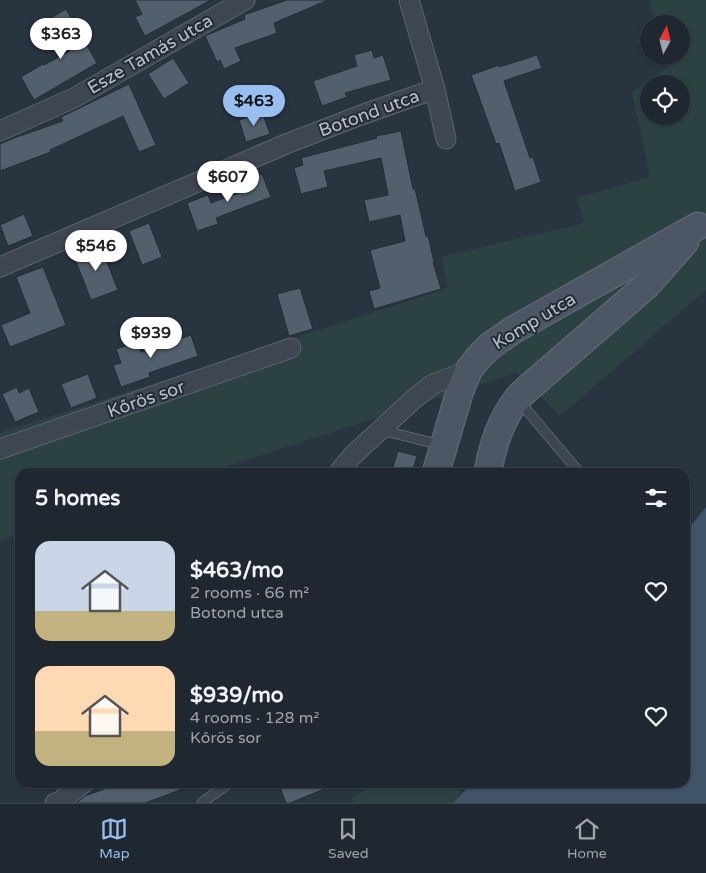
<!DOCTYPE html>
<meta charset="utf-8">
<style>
:root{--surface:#1f2731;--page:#272f39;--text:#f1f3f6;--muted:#a1a5ab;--line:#3c444d;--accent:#99bff1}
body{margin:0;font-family:"Varela Round",sans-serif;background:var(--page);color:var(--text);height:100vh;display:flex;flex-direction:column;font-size:19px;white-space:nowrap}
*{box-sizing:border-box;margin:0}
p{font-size:16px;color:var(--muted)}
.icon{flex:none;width:28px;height:28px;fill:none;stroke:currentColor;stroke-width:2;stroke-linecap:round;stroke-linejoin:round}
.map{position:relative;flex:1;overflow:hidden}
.sheet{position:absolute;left:15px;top:468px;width:675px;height:320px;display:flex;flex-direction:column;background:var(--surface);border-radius:15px;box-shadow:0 1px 4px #0004,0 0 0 1px var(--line)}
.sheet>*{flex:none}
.needle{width:32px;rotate:7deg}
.controls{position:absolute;left:640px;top:15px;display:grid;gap:10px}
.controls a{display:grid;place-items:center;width:50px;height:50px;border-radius:50%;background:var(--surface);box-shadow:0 1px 4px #0004,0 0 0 1px var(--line);font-size:25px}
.price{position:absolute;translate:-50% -42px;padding:0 11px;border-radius:18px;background:#fff;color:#222;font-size:16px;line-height:32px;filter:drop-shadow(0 1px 2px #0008)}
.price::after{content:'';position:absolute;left:50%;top:30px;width:15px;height:11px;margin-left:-8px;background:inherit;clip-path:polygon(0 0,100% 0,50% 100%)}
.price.on{background:var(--accent);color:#111}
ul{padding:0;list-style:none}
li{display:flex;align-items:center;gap:15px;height:125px;padding:0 20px}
li span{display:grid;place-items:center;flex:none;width:140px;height:100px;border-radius:15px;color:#555}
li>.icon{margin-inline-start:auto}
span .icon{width:60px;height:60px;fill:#fffc;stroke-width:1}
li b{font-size:21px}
h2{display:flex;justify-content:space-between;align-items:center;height:60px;padding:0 20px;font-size:21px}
.tabs{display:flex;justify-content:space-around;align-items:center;height:70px;border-top:1px solid var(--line);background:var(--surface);font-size:14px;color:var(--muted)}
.tabs a{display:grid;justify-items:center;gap:2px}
.tabs .on{color:var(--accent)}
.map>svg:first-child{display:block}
.green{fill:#2b4142;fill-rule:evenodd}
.water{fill:#405369}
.building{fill:#525f6c;stroke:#242d39}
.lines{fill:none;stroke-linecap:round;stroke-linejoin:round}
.lane-casing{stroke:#5b646f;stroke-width:11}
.street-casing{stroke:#5b646f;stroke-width:21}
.secondary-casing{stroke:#5b646f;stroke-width:29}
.lane{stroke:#3d4651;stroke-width:9}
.street{stroke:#3d4651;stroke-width:19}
.secondary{stroke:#4c5664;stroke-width:26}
.labels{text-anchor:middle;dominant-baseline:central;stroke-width:4;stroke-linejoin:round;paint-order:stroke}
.street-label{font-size:18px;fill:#bac1cb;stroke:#222b37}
</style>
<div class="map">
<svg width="706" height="803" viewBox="0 0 706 803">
<rect width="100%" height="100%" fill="#293441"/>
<g class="green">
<path d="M649,0H706V290L560,416L516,373L209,472H20V534L0,540V433L448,288L441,257L584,223L577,198L650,177L632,92L669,66L667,56H681V24H656ZM649,84H681V116H649Z"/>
<polygon points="380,783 459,783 460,795 453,803 353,803 353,796"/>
</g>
<polygon class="water" points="706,507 706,803 453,803 472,783 685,782 685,533"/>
<g class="building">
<polygon points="135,0 211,0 145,36 135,17 142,14"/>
<polygon points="287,0 328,0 274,23 277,33 235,48 241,61 224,69 220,60 217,62 205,36 245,19 244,15"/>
<polygon points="66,9 97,63 34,100 21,77 43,64 44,65 70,51 51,18"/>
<polygon points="372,50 374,58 383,55 391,80 345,93 347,97 322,106 313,81 357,66 354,55"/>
<polygon points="537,55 542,68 504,81 530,158 533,157 541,182 515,191 499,143 496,144 471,75 499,65 499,67"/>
<polygon points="173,58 189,83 164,99 148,74"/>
<polygon points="129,84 156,145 139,152 123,116 50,150 51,152 0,171 0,144 14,138 63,121 61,117"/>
<polygon points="262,112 270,134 246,142 239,120"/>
<polygon points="401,131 413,189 415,189 426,236 428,236 434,262 433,262 441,289 374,309 369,291 380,288 370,250 405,241 400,215 369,222 364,200 388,195 381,158 324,171 328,187 301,194 294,168 303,165 301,158 377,138 376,136"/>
<polygon points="262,174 271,197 216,218 218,224 197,231 187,203 208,195 211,203 244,191 241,183"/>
<polygon points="24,214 33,236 8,246 0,225"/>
<polygon points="149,223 162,257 142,265 129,231"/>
<polygon points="100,244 118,290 91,300 73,254"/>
<polygon points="43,267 66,325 10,347 1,325 30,313 16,277"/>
<polygon points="300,288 313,329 289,336 277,294"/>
<polygon points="191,335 198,356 149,373 150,377 121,387 113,365 121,363 116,349 138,342 141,352"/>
<polygon points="88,374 97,398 71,408 61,384"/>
<polygon points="17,387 19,393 29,388 39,412 15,422 2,394"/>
<polygon points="398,451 417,456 412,472 393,467"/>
<polygon points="123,782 196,782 196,784 145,803 76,803 85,796"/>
<polygon points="278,782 339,782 339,783 290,803 286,803"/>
</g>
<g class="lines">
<defs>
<g id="lane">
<polyline points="519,401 579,472"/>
<polyline points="381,430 441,445"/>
<polyline points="202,803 204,801 231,782"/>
</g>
<g id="street">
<polyline points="409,0 435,89 446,139"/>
<polyline points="0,131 74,98 245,0"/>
<polyline points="0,267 286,144 361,115 435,89"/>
<polyline points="0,449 291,348"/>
<polyline points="339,472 352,456 414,399 433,384 468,371"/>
<polyline points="55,803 59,802 85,782"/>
</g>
<g id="secondary">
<polyline points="436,472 460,391 468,371 478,358 490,346 513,330 698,226"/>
<path d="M488,472C492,447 501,420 517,399C522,393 528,388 534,383L647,285L685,242"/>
</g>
</defs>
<use href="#lane" class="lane-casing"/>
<use href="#street" class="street-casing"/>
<use href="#secondary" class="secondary-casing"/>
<use href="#lane" class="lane"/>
<use href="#street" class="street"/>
<use href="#secondary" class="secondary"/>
</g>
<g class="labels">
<g class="street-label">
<text transform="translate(150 54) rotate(-30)">Esze Tamás utca</text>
<text transform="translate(369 113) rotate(-20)">Botond utca</text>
<text transform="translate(534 321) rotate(-31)">Komp utca</text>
<text transform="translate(146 399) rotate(-19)">Kőrös sor</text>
</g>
</g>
</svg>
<div class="controls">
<a><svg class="needle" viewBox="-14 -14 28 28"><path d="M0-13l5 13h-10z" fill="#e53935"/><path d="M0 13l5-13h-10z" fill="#a1a5ab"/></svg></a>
<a><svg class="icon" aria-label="locate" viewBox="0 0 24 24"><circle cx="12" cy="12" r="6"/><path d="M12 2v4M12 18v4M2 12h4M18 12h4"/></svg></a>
</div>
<b class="price" style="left:61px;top:60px">$363</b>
<b class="price on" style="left:254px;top:127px">$463</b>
<b class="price" style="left:228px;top:203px">$607</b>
<b class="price" style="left:96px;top:272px">$546</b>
<b class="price" style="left:151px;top:359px">$939</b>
<section class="sheet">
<h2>5 homes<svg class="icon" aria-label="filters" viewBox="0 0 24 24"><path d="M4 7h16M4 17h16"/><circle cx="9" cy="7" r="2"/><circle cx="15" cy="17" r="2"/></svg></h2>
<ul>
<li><span style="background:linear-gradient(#c9d6e8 70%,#c2b280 0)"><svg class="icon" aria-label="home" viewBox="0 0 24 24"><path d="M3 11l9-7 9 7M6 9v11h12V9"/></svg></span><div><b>$463/mo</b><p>2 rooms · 66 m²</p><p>Botond utca</p></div><svg class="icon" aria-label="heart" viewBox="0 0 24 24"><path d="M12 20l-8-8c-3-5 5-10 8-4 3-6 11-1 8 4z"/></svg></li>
<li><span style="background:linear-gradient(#ffd9b3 65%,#c2b280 0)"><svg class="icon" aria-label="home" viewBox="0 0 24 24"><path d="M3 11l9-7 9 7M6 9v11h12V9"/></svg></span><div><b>$939/mo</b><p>4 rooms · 128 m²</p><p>Kőrös sor</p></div><svg class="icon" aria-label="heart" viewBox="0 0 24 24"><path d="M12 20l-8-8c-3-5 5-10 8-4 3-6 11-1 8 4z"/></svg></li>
</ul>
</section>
</div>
<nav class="tabs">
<a class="on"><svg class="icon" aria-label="map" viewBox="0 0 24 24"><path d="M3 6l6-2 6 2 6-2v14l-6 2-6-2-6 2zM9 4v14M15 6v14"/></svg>Map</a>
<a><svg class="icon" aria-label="saved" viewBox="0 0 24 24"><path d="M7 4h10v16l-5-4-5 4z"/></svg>Saved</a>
<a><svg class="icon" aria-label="home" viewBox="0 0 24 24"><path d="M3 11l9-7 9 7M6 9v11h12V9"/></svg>Home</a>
</nav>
